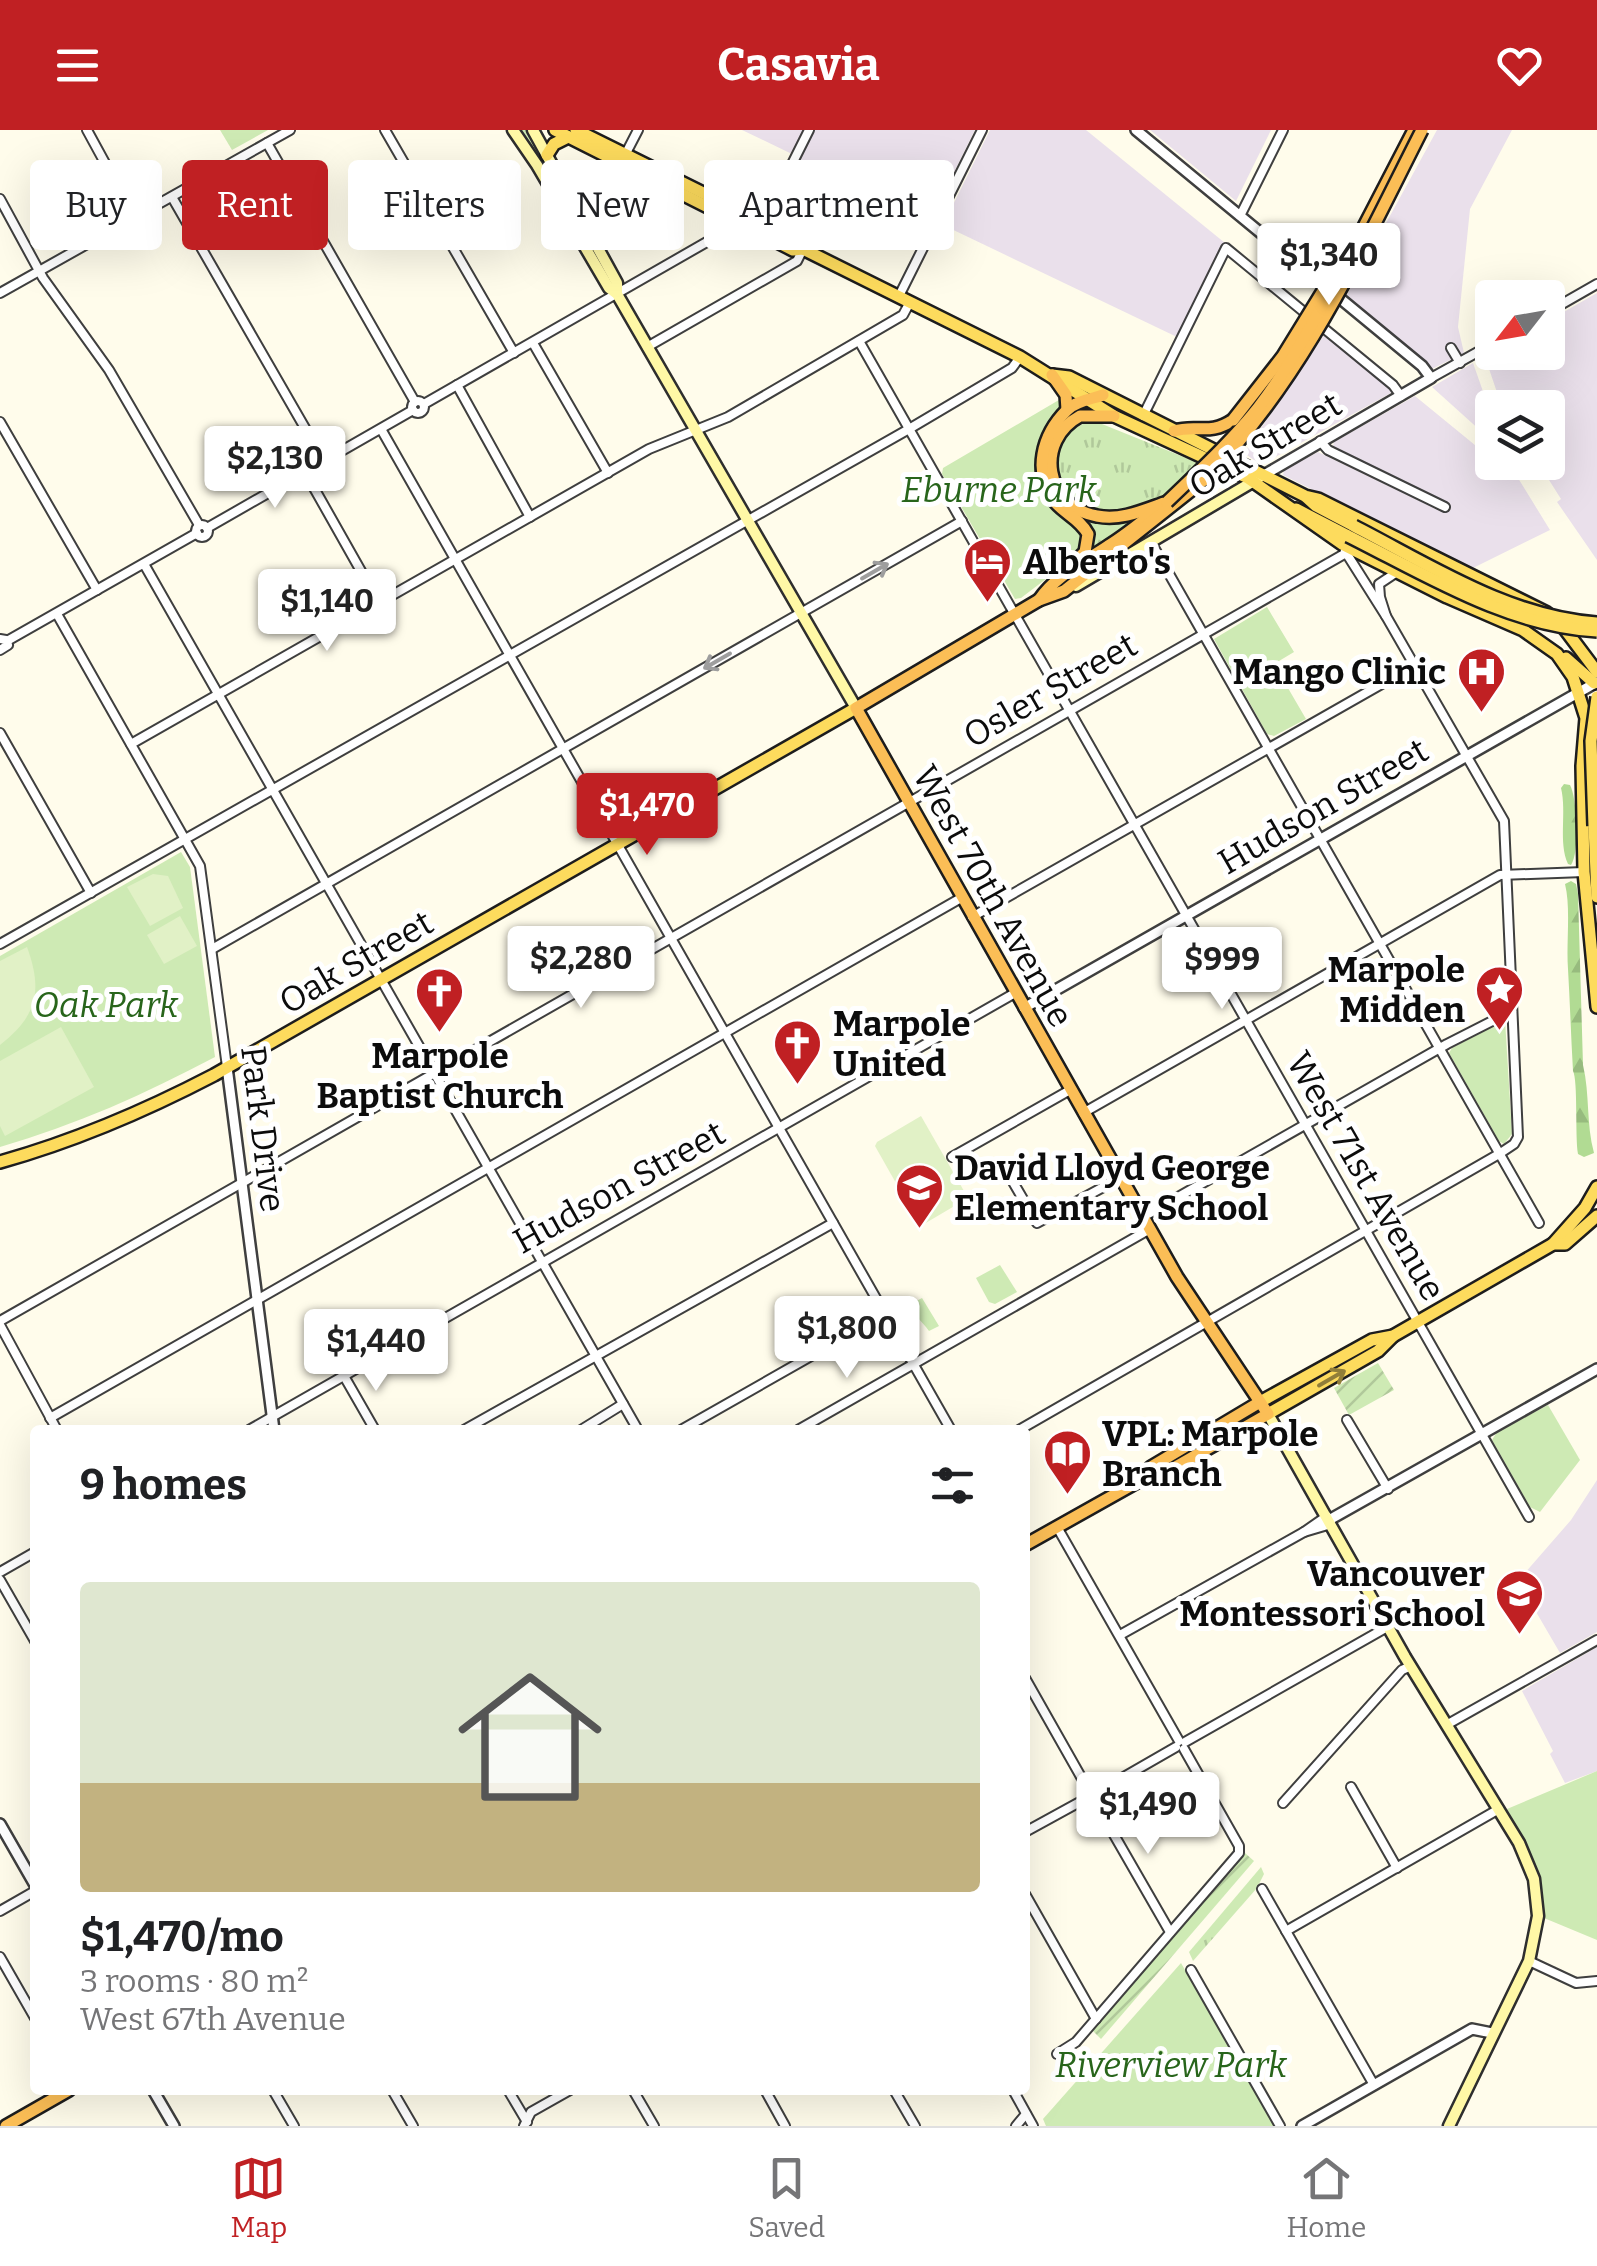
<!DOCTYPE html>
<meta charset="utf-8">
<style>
:root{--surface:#fff;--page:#f6f6f6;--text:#202124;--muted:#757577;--line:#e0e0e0;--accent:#c02023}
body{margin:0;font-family:Bitter,serif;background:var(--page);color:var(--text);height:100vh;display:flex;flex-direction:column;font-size:38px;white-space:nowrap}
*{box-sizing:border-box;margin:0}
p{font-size:32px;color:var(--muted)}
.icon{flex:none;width:55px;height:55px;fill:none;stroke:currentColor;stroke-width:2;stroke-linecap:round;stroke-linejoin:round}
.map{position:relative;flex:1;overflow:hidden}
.sheet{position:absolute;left:30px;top:1295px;width:1000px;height:670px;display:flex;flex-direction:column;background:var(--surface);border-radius:10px;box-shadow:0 10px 40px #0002}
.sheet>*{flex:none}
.guide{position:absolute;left:30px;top:30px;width:1000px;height:90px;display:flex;gap:20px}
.needle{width:65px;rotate:239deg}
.buttons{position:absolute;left:1475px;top:150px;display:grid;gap:20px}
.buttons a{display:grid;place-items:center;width:90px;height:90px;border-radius:10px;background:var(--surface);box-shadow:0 10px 40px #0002;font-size:50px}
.price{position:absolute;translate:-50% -85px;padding:0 22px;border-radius:10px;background:#fff;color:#222;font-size:32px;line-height:65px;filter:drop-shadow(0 2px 5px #0008)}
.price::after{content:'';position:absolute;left:50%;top:60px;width:30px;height:22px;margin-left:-15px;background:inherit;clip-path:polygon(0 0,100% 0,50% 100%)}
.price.active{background:var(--accent);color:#fff}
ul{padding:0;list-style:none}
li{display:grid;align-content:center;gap:20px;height:530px;padding:0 50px}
li span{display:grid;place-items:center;height:310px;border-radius:10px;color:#555}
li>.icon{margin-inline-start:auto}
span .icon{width:180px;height:180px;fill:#fffc;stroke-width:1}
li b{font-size:42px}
h2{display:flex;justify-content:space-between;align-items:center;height:120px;padding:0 50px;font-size:42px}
.chip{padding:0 35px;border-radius:10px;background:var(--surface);box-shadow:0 10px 40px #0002;font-size:35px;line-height:90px}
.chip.active{background:var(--accent);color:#fff}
header{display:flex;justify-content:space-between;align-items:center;height:130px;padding:0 50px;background:var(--accent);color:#fff;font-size:45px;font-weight:700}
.dock{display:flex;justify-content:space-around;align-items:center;height:140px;border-top:2px solid var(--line);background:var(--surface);font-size:28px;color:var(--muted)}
.dock a{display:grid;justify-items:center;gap:5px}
.dock .active{color:var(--accent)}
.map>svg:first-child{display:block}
.industrial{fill:#eae0eb}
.grass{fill:url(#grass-tufts)}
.forest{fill:url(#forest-firs)}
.park{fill:#ceeab4}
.garden{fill:url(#garden-furrows)}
.pitch{fill:#e1f1c6}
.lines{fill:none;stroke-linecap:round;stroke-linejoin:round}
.minor-casing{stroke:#3f3f3f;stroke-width:12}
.tertiary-casing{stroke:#3f3f3f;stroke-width:14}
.secondary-casing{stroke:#2e2e2e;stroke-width:15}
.primary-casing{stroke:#1d1d1d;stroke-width:16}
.trunk-casing{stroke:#1d1d1d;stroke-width:16}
.minor{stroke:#fff;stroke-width:8}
.tertiary{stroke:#fff;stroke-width:9}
.secondary{stroke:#fff8a6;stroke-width:10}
.primary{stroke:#fddb5d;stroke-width:11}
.trunk{stroke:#fbbe56;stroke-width:11}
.primary-bridge-casing{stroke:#1d1d1d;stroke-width:16;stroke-linecap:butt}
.trunk-bridge-casing{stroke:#1d1d1d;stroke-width:16;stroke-linecap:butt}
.primary-bridge{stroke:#fddb5d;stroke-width:11}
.trunk-bridge{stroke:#fbbe56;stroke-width:11}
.oneway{stroke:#9e9e9e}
.oneway2{stroke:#917e39}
.labels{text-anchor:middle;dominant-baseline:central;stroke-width:10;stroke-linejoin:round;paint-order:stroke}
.street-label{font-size:35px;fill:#0c0c0c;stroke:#fff}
.park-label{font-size:35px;font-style:italic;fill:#28651b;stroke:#fff}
.poi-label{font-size:35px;font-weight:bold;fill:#0c0c0c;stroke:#fff;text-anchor:start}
</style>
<header><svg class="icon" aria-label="menu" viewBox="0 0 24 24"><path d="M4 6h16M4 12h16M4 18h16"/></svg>Casavia<svg class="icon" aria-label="heart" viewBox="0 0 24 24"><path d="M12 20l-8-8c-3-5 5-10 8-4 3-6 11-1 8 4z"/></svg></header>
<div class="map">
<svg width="1597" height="1996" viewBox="0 0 1597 1996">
<defs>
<pattern id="grass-tufts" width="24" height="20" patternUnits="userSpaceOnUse" patternTransform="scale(2.5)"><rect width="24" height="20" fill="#ceeab4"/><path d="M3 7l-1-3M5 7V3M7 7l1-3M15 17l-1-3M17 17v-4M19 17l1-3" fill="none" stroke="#b0c89a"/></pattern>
<pattern id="forest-firs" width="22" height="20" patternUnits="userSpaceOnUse" patternTransform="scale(2.5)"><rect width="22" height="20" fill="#b1db93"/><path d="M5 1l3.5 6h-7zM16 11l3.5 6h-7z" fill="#97bb7e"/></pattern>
<pattern id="garden-furrows" width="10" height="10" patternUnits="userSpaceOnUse" patternTransform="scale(2.5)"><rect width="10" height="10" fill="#ceeab4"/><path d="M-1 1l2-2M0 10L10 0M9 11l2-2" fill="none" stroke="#b0c89a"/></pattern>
</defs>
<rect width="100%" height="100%" fill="#fffceb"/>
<g class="industrial">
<polygon points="742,0 806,0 794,25"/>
<polygon points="815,0 975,0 929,93 800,29"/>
<polygon points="990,0 1086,0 1225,113 1177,207 943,95"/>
<polygon points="1150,0 1271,0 1236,71"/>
<polygon points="1437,0 1512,0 1470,79 1458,197 1464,223 1432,239 1345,168"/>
<polygon points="1597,163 1597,430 1557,372 1561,369 1549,350 1530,333 1548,332 1548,278 1502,277 1485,227 1492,222 1548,222 1548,191"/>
<polygon points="1324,205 1390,258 1391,263 1261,335 1244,323"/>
<polygon points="1473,233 1492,287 1492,311 1432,257"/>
<polygon points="1415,266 1492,329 1492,332 1497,333 1518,348 1550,400 1471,439 1283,345 1284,340 1318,322 1428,375 1438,370 1333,316 1334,312"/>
<polygon points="1597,1350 1597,1502 1560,1523 1518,1451 1571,1390"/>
<polygon points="1597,1517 1597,1641 1565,1653 1550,1624 1553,1621 1522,1561"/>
</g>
<g class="grass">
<polygon points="519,0 528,0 612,154 530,15"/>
<path d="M1091,291L1097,292L1201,334C1180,353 1158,376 1130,381C1112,385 1085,383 1070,370C1040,345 1057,300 1091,291Z"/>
<polygon points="1083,386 1135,388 1127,398 1090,423 1093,403"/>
<polygon points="1261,1737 1264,1744 1257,1758 1193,1831 1189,1822"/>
</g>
<g class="forest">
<path d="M1564,654L1570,655C1577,667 1580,723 1571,735L1568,734C1558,712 1567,683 1561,658Z"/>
<path d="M1571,751L1576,754L1578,764L1583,935C1590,964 1586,994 1594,1023L1584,1027L1578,1024C1575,1007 1578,950 1573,941C1571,907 1570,873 1568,839C1566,813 1571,778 1565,754Z"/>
</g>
<g class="park">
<polygon points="220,0 268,0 232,20"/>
<polygon points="1064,267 1064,277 1040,312 1083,402 1080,423 1021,468 1015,469 942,344 943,338"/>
<polygon points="1267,477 1294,522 1274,534 1306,589 1274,606 1267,604 1242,559 1244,554 1236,549 1214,509"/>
<path d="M181,722L190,737L215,927C145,964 76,995 0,1017V826Z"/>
<polygon points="1505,890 1512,1004 1504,1014 1499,1011 1449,923 1452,918"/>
<polygon points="1000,1135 1017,1162 995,1174 989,1172 976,1148"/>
<path d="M922,1168L939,1196L929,1201C923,1192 914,1186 909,1175Z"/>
<polygon points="1548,1275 1580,1330 1540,1382 1530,1377 1492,1310 1497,1302"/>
<polygon points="1597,1641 1597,1810 1544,1788 1533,1731 1507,1679"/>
<polygon points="1181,1833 1275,1996 1046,1996 1043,1989"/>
</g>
<g class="garden">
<polygon points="1378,1233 1394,1260 1349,1285 1334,1258"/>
<polygon points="1245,1723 1254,1731 1101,1909 1092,1900"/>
</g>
<g class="pitch">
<polygon points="153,744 168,746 183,778 150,796 127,757"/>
<polygon points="180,786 197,816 164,834 147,805"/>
<path d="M27,817C43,861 37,886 0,915V831Z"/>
<polygon points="61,897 94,957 5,1006 0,996 0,931"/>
<polygon points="921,986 968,1068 924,1094 918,1092 875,1016 877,1012"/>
</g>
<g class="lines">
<defs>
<g id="minor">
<polyline points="87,0 135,88"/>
<polyline points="385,0 514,223"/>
<polyline points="267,13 415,272"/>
<polyline points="624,27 638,0"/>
<polyline points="172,67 324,331"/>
<polyline points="0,69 43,148 109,240 199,395"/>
<polyline points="1240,86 1283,0"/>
<polyline points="762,94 809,0"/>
<polyline points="0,163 290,0"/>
<polyline points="899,166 982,0"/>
<polyline points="1548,182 1597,154"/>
<polyline points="859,211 1529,1387"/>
<polyline points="533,213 608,343"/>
<polyline points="647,217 797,131 803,119"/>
<polyline points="1451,218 1460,233"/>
<polyline points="1431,248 1492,214"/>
<polyline points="457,255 530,387"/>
<circle cx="418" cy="277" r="6"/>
<polyline points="424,274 712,109 727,88"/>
<polyline points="1143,286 1226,118 1393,255 1401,266"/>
<polyline points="0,292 97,460"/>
<polyline points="381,299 951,1300"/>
<polyline points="1320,311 1328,320 1445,377"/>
<polyline points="305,342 379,473"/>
<circle cx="202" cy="401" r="6"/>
<polyline points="207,398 413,280"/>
<polyline points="1152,414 1539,1093"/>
<polyline points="144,434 638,1300"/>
<polyline points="57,484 200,736 227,937"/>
<polyline points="1386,486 1380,467 1379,454 1397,442"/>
<polyline points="0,509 6,510 8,515 0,520"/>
<polyline points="7,511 197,403"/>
<polyline points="0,603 91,763"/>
<polyline points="131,614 649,319 728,287 903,185 910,172"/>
<polyline points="972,787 1415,535"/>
<polyline points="0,814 909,299 1012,238 1020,227"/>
<polyline points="212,819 962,391"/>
<polyline points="1083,983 1500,745 1584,742"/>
<polyline points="952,1027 1070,960"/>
<polyline points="1013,1052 1037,1093 1120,1048"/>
<polyline points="1143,1087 1447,914 1512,881"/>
<polyline points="0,1191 1346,423"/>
<polyline points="0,1195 57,1300"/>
<polyline points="344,1246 375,1300"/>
<polyline points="50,1288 961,768"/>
<polyline points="1347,1290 1388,1359"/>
<polyline points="249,1300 1015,863"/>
<polyline points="464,1300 833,1093"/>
<polyline points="581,1300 623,1274"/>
<polyline points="681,1300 885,1184"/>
<polyline points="798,1300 1150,1099"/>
<polyline points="1019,1300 1499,1024 1514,1014 1518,1007 1504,691 1386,486 1345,421"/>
<polyline points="1057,1397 1179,1611"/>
<polyline points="1304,1402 1331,1394"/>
<polyline points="0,1442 35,1422"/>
<polyline points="0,1450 35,1511"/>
<polyline points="1120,1505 1304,1402 1327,1386"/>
<polyline points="1025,1548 1089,1661"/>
<polyline points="1448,1594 1597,1510"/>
<polyline points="1185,1612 1389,1496"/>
<polyline points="1351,1657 1397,1738"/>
<polyline points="1096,1663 1176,1617"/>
<polyline points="1094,1670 1170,1802"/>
<polyline points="1283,1673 1402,1540 1411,1536"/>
<polyline points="1025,1702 1087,1668"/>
<polyline points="1262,1759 1374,1955"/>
<polyline points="1025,1764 1096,1889"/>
<polyline points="0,1781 35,1761"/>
<polyline points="1286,1801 1499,1679"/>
<polyline points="0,1827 35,1888"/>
<polyline points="1529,1831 1576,1853 1597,1851"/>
<polyline points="1191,1840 1280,1996"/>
<polyline points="1057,1924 1076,1912 1239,1723 1239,1716 1184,1619"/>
<polyline points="273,1960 294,1996"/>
<polyline points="392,1960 413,1996"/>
<polyline points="508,1960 527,1992"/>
<polyline points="633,1960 654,1996"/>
<polyline points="765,1960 785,1996"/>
<polyline points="894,1960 915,1996"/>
<polyline points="1013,1960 1033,1996"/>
<polyline points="524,1996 531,1982 570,1960"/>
<polyline points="1016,1996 1026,1984"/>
</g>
<g id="tertiary">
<polyline points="1136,0 1422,236 1431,248 1264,345"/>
<polyline points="1024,878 1597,552"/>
<polyline points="227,937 274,1300"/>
<polyline points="1329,1390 1597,1239"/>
<polyline points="0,1694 35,1755"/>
<polyline points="153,1960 174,1996"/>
<polyline points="1302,1996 1472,1899 1492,1903"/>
</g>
<g id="secondary">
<polyline points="513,0 537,35 609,158 617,164 856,578"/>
<polyline points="533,0 617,153 617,164"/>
<polyline points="1076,456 1259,348"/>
<polyline points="1268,1284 1405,1527 1519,1713 1534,1749 1538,1786 1529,1831 1449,1996"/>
</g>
<g id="primary">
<polyline points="555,0 793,120 803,119 1020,227 1114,286 1248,348 1342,414 1447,467 1523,500 1557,524 1573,547 1586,588 1582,636 1584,742 1597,877"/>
<polyline points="576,0 798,110 803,119"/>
<polyline points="547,25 554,14 568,7"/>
<polyline points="1052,245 1069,247 1305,366 1318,369 1547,483"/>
<polyline points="1306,367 1316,376 1354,396"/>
<polyline points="1296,379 1348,406"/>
<polyline points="1561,494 1597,542"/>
<polyline points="1566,528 1594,553"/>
<polyline points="1594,696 1597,767"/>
<path d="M0,1032C75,1011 145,981 214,945L856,578"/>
<polyline points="1553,1114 1585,1078 1597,1057"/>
<polyline points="1260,1272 1372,1210 1393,1206 1553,1114 1565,1114 1597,1086"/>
<polyline points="1268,1284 1378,1221 1393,1206"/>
</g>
<g id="trunk">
<polyline points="1342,139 1414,0"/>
<polyline points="1052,245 1066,265 1067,280"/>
<path d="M1114,286H1080C1034,311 1045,377 1097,386C1121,391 1144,380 1167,372"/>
<path d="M1174,301C1197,294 1209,306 1233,290"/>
<path d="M1061,446L1085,422L1088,404C1080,389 1065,384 1055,372C1032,342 1042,305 1067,280C1076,271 1092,269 1103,265"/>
<path d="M1039,470C1056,445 1083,433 1108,416C1126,405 1143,391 1159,378"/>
<polyline points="1139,1351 1151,1337 1260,1272"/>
<polyline points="1025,1415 1139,1351 1158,1347 1268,1284 1177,1147 856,578 1039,470 1064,461 1204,350"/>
<polyline points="6,1996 69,1960"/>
</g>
</defs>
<use href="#minor" class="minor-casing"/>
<use href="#tertiary" class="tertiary-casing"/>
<use href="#secondary" class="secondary-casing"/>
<use href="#primary" class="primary-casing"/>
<use href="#trunk" class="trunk-casing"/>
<use href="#minor" class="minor"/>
<use href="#tertiary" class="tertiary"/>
<use href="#secondary" class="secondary"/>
<use href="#primary" class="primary"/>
<use href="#trunk" class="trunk"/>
<defs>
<g id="primary-bridge">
<path d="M1354,396C1430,435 1509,487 1597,493"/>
<path d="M1348,406C1426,445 1507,496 1597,501"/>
<polyline points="1594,696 1591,611 1597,567"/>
</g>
<g id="trunk-bridge">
<polyline points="1233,290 1283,226 1323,161"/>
<path d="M1204,350C1303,250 1359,124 1422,0"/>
<path d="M1167,372C1198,342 1231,312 1258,278C1291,235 1316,187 1342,139"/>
</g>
</defs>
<use href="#primary-bridge" class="primary-bridge-casing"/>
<use href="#trunk-bridge" class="trunk-bridge-casing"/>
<use href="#primary-bridge" class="primary-bridge"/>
<use href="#trunk-bridge" class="trunk-bridge"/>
</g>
<defs><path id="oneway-shaft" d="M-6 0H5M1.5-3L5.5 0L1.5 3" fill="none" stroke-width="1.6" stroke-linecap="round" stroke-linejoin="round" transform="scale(2.5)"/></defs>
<g class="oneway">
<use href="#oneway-shaft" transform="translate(875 441) rotate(-30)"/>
<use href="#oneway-shaft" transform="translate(717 531) rotate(150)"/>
</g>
<use class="oneway2" href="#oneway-shaft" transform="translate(1332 1248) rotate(-30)"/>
<defs>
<symbol id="hotel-pin" viewBox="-11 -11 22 30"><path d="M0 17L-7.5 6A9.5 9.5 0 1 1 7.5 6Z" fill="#c02023" stroke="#fff"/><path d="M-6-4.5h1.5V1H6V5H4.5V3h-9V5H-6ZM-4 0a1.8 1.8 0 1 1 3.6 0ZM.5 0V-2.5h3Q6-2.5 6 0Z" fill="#fff"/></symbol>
<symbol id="hospital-pin" viewBox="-11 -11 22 30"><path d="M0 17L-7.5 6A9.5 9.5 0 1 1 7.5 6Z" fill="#c02023" stroke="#fff"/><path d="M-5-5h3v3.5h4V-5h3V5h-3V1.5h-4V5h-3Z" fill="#fff"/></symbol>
<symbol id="sight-pin" viewBox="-11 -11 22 30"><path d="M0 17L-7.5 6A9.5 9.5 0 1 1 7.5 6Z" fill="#c02023" stroke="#fff"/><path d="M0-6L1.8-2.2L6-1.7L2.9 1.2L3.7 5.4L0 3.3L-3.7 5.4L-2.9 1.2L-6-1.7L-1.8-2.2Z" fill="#fff"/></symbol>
<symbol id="church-pin" viewBox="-11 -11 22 30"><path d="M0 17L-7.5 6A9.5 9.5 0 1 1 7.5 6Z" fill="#c02023" stroke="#fff"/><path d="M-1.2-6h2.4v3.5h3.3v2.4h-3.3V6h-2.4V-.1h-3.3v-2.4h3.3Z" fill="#fff"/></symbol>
<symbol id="school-pin" viewBox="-11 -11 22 30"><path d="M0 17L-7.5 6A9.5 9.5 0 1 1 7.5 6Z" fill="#c02023" stroke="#fff"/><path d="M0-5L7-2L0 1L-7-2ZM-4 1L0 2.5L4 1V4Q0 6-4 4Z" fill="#fff"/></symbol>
<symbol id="library-pin" viewBox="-11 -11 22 30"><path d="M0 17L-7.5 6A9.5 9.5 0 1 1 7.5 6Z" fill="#c02023" stroke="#fff"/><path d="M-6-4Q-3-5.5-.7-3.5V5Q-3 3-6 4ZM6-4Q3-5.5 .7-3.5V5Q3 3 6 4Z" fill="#fff"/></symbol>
</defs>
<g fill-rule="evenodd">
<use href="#hotel-pin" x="960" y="404" width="55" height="75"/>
<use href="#hospital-pin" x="1454" y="514" width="55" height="75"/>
<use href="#sight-pin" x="1472" y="832" width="55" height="75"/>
<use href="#church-pin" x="412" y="834" width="55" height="75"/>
<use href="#church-pin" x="770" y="886" width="55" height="75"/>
<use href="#school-pin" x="892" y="1030" width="55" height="75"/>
<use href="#library-pin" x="1040" y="1296" width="55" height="75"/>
<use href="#school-pin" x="1492" y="1436" width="55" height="75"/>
</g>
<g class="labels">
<g class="street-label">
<text transform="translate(1265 315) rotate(-31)">Oak Street</text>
<text transform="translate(1050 560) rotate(-30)">Osler Street</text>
<text transform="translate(1323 676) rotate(-30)">Hudson Street</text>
<text transform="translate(993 766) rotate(61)">West 70th Avenue</text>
<text transform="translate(356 832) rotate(-30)">Oak Street</text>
<text transform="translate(263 999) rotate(83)">Park Drive</text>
<text transform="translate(1366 1046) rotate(60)">West 71st Avenue</text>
<text transform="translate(619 1057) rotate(-29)">Hudson Street</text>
</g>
<g class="park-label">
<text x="999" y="360">Eburne Park</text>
<text x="106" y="875">Oak Park</text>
<text x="1171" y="1935">Riverview Park</text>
</g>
<g class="poi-label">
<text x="1023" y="432">Alberto's</text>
<text x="1446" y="542" text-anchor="end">Mango Clinic</text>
<text x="1465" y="840" text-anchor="end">Marpole<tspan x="1465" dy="40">Midden</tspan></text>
<text x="833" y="894">Marpole<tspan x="833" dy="40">United</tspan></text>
<text x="440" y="926" text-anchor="middle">Marpole<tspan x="440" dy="40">Baptist Church</tspan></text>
<text x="954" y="1038">David Lloyd George<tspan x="954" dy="40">Elementary School</tspan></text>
<text x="1102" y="1304">VPL: Marpole<tspan x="1102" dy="40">Branch</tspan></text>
<text x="1485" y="1444" text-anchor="end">Vancouver<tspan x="1485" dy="40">Montessori School</tspan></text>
</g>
</g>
</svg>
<div class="buttons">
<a><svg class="needle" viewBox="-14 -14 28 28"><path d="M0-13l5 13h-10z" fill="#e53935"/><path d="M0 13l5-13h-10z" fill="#757577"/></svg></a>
<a><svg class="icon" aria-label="layers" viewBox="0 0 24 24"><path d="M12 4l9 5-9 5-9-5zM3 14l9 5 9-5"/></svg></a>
</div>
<b class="price" style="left:1329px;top:178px">$1,340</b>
<b class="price" style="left:275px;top:381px">$2,130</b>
<b class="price" style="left:327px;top:524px">$1,140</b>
<b class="price active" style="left:647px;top:728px">$1,470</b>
<b class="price" style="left:581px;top:881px">$2,280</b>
<b class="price" style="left:1222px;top:882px">$999</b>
<b class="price" style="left:847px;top:1251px">$1,800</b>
<b class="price" style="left:376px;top:1264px">$1,440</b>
<b class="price" style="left:1148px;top:1727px">$1,490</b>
<div class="guide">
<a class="chip">Buy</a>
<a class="chip active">Rent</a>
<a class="chip">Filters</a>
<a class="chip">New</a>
<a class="chip">Apartment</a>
</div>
<section class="sheet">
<h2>9 homes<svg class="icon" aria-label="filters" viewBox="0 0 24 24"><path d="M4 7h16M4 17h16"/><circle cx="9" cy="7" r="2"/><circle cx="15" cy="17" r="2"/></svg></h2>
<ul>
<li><span style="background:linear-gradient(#dfe7d0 65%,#c2b280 0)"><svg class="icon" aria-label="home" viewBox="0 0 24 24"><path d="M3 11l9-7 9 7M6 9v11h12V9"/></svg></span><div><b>$1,470/mo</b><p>3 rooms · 80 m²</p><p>West 67th Avenue</p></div></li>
</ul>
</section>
</div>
<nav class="dock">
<a class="active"><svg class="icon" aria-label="map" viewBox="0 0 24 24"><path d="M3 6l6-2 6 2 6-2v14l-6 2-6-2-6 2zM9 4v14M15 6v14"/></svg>Map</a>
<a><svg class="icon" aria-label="saved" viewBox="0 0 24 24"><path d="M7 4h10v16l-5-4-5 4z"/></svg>Saved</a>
<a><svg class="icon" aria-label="home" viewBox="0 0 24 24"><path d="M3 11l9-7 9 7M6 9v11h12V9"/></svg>Home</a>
</nav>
